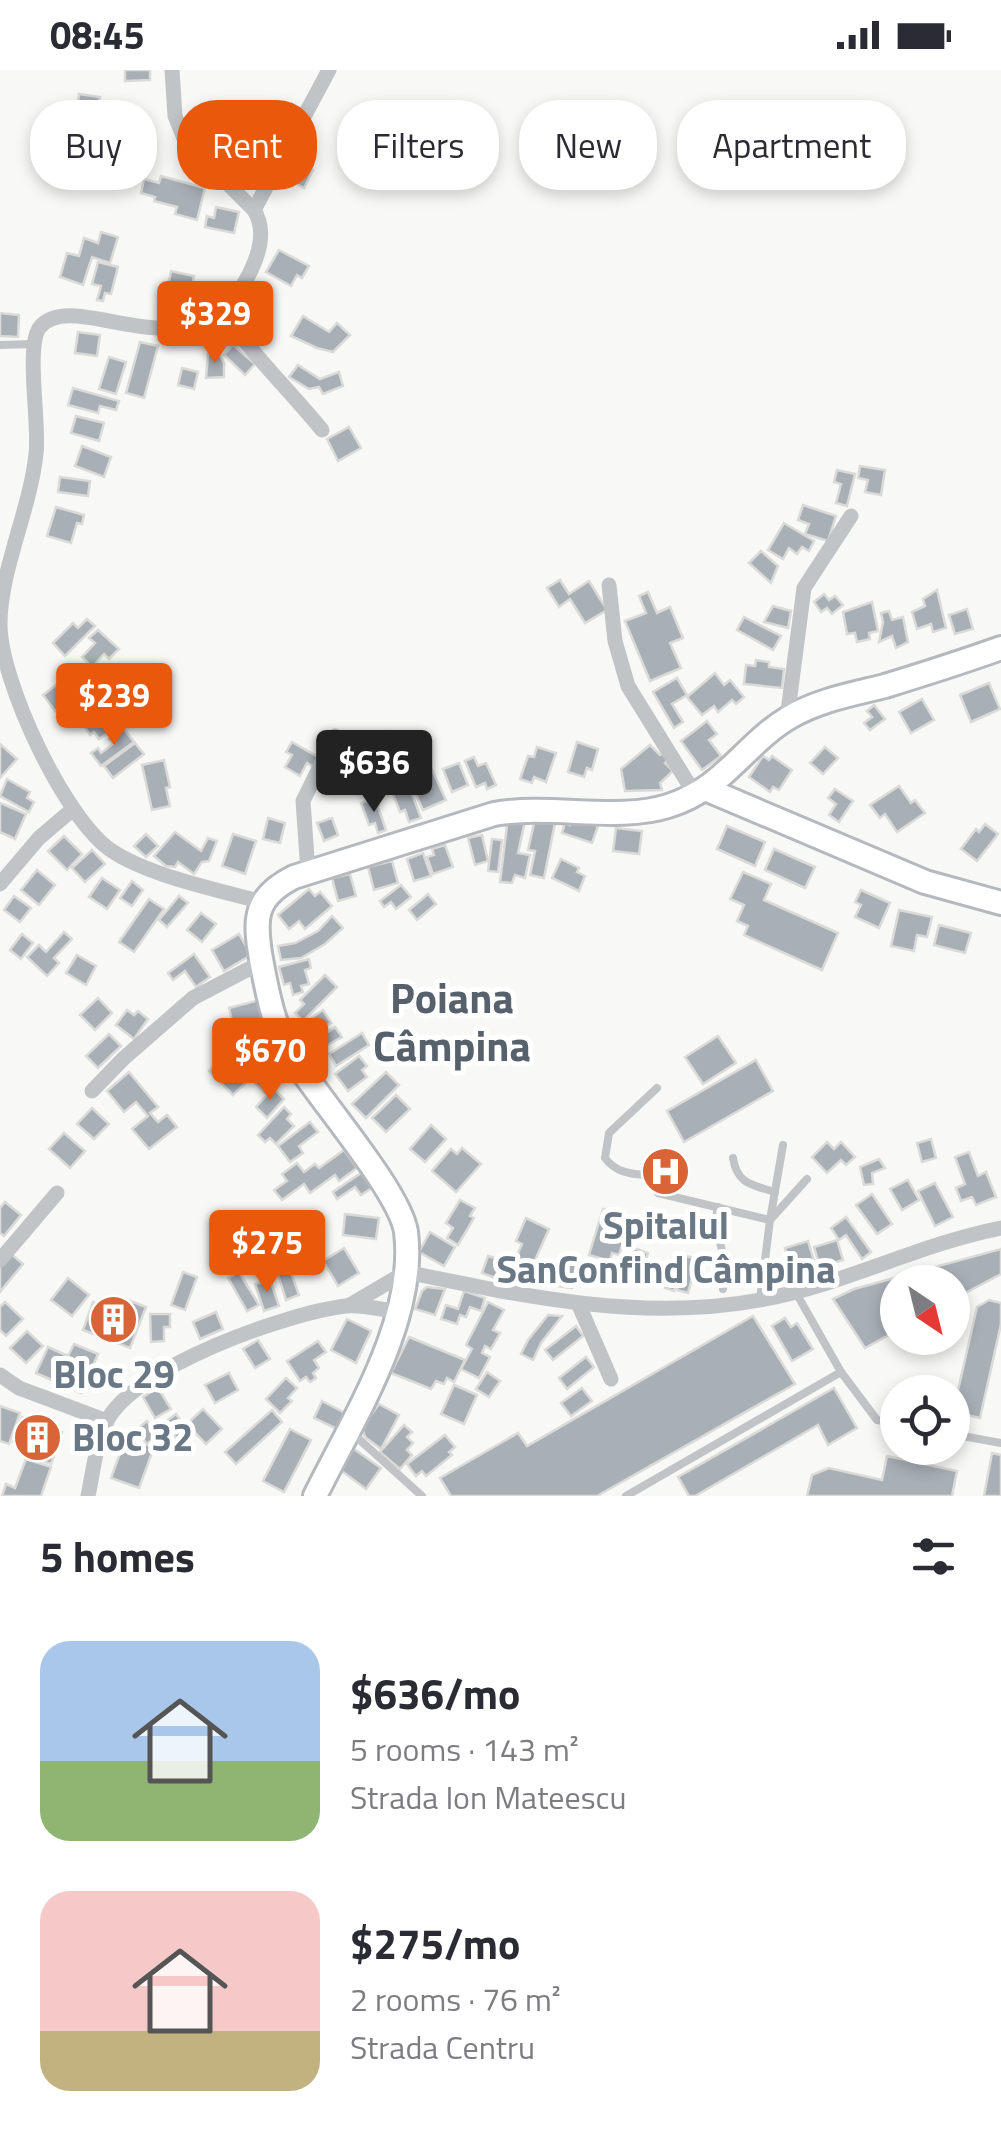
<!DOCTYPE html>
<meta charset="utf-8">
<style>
:root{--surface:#fff;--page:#f2f2f3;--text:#2b2b33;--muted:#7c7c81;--accent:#ea580c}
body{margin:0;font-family:"Titillium Web",sans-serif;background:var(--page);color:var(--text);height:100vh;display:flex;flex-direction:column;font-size:38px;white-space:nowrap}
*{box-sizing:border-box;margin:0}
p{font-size:32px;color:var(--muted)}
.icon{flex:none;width:55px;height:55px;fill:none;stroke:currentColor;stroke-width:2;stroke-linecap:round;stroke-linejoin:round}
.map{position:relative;height:1426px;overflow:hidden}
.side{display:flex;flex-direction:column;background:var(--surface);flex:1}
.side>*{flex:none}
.top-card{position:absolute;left:30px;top:30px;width:942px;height:90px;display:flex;gap:20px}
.needle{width:65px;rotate:145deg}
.tools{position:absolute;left:880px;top:1195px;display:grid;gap:20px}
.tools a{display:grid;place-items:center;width:90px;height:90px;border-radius:50%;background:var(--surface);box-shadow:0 5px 15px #0003;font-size:50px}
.price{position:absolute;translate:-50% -85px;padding:0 22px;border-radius:10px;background:var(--accent);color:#fff;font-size:32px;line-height:65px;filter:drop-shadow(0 2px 5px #0008)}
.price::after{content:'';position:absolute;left:50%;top:60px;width:30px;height:22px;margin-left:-15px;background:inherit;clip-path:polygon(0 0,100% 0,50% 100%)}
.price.selected{background:#222;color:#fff}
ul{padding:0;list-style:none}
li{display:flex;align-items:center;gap:30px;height:250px;padding:0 40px}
li span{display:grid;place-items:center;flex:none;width:280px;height:200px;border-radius:30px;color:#555}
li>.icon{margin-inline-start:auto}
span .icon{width:120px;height:120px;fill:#fffc;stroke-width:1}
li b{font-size:42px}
h2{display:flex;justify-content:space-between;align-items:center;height:120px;padding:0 40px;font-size:42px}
.chip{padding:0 35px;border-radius:40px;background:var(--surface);box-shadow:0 5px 15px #0003;font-size:35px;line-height:90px}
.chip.selected{background:var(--accent);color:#fff}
.status{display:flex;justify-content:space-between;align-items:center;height:70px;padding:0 50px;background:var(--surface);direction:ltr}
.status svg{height:28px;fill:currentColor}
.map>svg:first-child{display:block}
.building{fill:#a8afb5;stroke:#dadad9;stroke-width:2.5}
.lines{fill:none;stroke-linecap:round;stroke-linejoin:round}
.secondary-casing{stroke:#b5b9be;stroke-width:28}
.lane{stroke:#c0c4c7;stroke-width:8}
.street{stroke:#c0c4c7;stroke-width:15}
.secondary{stroke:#fff;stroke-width:22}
.labels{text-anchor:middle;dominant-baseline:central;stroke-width:10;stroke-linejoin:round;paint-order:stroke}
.poi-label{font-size:38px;font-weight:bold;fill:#6a7885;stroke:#fff}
.quarter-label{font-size:42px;font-weight:bold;fill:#57616b;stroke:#fff}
</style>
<div class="status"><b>08:45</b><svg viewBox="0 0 49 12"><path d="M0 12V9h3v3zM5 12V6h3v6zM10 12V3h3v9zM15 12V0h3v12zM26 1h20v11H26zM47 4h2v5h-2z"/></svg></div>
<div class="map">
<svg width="1001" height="1426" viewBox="0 0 1001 1426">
<rect width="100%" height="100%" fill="#f8f9f6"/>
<g class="building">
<polygon points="125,0 150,0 150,10 125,11"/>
<polygon points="79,24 100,27 97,48 82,46 82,50 75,50"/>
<polygon points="227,34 248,49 231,73 220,65 213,74 208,70 214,62 209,58"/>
<polygon points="143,64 156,71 146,92 128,82 135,68 139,70"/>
<polygon points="253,66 271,78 255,103 236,92"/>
<polygon points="300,67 314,74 303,94 313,100 304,118 284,107"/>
<polygon points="161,106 205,118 197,150 175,144 177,137 154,131 155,127 141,123 144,109 159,113"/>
<polygon points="216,137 239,142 234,163 205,157 207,146 214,148"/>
<polygon points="101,162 118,167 110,193 92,187 83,215 60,207 67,183 79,186 84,168 98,173"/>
<polygon points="279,180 309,196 302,208 297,205 291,216 266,202"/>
<polygon points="98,192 118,197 111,224 105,223 103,231 97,230 101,216 92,214"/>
<polygon points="171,201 194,206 189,231 166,227"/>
<polygon points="244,235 267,256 254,271 230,250"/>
<polygon points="0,243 19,245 18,267 0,266"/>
<polygon points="303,246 329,262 337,253 350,265 333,282 317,278 291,266"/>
<polygon points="78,262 100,265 97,286 75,283"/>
<polygon points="140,272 158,276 144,328 126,323"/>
<polygon points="233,275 255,294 245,305 224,285"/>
<polygon points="218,282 224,293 224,307 206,308 208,284"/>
<polygon points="109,287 126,292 116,324 99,319"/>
<polygon points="298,295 320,309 339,302 343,316 323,324 319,317 309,319 289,307"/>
<polygon points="182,298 198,302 194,319 178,315"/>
<polygon points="73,318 119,331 116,340 100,336 98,343 68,335"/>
<polygon points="76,346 104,353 99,371 71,363"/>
<polygon points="349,357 361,378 338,391 327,369"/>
<polygon points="82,376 111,387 104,407 75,396"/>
<polygon points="860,396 885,400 881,425 865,422 868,410 858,408"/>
<polygon points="837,400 855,404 847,436 836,433 841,414 834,412"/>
<polygon points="60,407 90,411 88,426 58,422"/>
<polygon points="803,435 836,446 828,471 805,464 809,454 798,450"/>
<polygon points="56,437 84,445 82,454 77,453 71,473 47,466"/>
<polygon points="784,453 814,471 809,481 802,477 797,484 789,478 783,489 768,480"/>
<polygon points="761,481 778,496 771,513 749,493"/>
<polygon points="560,510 569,524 589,511 607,540 585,553 570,529 559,537 547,518"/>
<polygon points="937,520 946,558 933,562 931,554 917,559 912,542 925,536 923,529"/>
<polygon points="648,522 657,543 670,537 683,568 670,573 681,598 650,611 625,551 646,543 639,526"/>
<polygon points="824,524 829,530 835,526 843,535 832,544 827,538 821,542 814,532"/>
<polygon points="872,532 878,561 869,563 870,569 857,572 855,563 847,564 843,542"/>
<polygon points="773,536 791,541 788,558 764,552"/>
<polygon points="967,539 973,559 955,564 949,545"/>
<polygon points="889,541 892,550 903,547 908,572 896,578 892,566 879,572 883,552 881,543"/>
<polygon points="744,547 781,566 773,580 737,560"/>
<polygon points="87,549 95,556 65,586 53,573 73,553 78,558"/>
<polygon points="98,560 119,579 109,589 104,584 92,597 82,587 95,573 89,568"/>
<polygon points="756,590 769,592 769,597 784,599 782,618 744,614 746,595 755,596"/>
<polygon points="715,603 724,615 730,610 744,627 736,634 732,630 718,642 714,636 702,645 687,627"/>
<polygon points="677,608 687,625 672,634 683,652 674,658 653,622"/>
<polygon points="989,613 1000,639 971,652 960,625"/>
<polygon points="56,615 63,624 71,618 76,625 55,641 43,625"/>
<polygon points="922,629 934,650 911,663 899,642"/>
<polygon points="104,635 118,656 99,669 94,662 90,665 81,651"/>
<polygon points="874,635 885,649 870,660 864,653 872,647 867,641"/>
<polygon points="707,651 717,664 709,670 721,686 702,700 681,671"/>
<polygon points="124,659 134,672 101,696 91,683 98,678 101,683 113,674 109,669"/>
<polygon points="386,661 394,669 387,676 394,683 366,708 352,692"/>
<polygon points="292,672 320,688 314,697 307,693 300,706 285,697 292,685 286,682"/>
<polygon points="577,672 598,679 592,700 587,698 584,707 568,702"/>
<polygon points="135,673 144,684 113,708 104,696"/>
<polygon points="0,674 17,689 0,708"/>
<polygon points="650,675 660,685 664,683 669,689 665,693 673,701 660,713 662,720 625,721 621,699"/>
<polygon points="537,677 556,683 546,712 534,707 532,713 520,709 528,686 534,687"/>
<polygon points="825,677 838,688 823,704 810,693"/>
<polygon points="763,686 769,690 772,686 792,700 779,720 773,717 770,722 749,707"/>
<polygon points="474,687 478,696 486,693 496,715 487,719 485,713 476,717 465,691"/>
<polygon points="164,690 170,717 166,718 170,736 152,740 142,695"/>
<polygon points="429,693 446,730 423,740 411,713 420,709 415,699"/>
<polygon points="459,693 468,715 452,722 443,699"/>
<polygon points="7,709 30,722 27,728 34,732 29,742 0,726"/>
<polygon points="408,713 421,748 409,752 405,740 400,742 391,719"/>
<polygon points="899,716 911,733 915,730 925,743 897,762 885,744 880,748 870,735"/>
<polygon points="835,719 853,731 839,752 829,745 836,734 828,728"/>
<polygon points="375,728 386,760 378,763 375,753 369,755 361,733"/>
<polygon points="0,733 26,744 15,769 0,762"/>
<polygon points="573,747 598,756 592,773 562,763 565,753 570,755"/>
<polygon points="268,748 285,753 280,773 263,769"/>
<polygon points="332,748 338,765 324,771 317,753"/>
<polygon points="535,749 555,753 544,808 530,805 535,781 528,780"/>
<polygon points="525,751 518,783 530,785 525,808 515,805 512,813 500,812 507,755"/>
<polygon points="985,754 998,764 977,791 961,779 976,759 979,762"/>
<polygon points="727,756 765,772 755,796 717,779"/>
<polygon points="616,758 642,761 639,784 613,781"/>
<polygon points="175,762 201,781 208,768 217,771 209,791 202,792 194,804 178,792 175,797 166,796 154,786"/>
<polygon points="146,764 158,776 146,787 134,776"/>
<polygon points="233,764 256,771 245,804 222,796"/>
<polygon points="482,765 488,791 475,795 468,768"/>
<polygon points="64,766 82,784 67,800 48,781"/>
<polygon points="492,769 502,770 498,802 488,801"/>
<polygon points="445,775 453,797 433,804 427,787 434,785 432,779"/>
<polygon points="774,779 815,797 805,818 765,800"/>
<polygon points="92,780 105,794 85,812 72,798"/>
<polygon points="423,783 431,806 414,811 407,789"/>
<polygon points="561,789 579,798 577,802 585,806 579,821 552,808"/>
<polygon points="392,791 398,813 374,820 368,797"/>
<polygon points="37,800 55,815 39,835 21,820"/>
<polygon points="743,802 771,814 764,830 838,863 822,900 744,865 748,856 737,851 744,835 730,829"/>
<polygon points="350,804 356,826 338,831 332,808"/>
<polygon points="102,808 120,820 107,839 89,827"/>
<polygon points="132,811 143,820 132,836 120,828"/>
<polygon points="401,815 411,827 396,839 391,832 384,837 380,831"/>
<polygon points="309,819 315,826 320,822 332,836 305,859 299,851 289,859 278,845"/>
<polygon points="861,820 890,833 879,858 855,847 861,835 855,832"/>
<polygon points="428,824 436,834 417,850 409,840"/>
<polygon points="14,826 31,838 20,852 4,840"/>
<polygon points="179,826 188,833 167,857 159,850"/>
<polygon points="149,829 164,839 134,882 119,872"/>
<polygon points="899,840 932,847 927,867 917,865 914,881 891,876"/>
<polygon points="201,843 216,854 202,872 187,860"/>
<polygon points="332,846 343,858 325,874 301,888 281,890 278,876 295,873 318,861"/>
<polygon points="939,855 971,863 965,883 934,875"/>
<polygon points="64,862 72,869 54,888 59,893 47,906 27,887 39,875 46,882"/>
<polygon points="22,864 33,873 21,889 10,880"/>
<polygon points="239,864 251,885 224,901 212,880"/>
<polygon points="194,884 210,907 196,917 185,901 173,910 168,903"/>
<polygon points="77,885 96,896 86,915 66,903"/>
<polygon points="309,889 311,898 305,900 309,914 301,916 303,922 293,925 290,913 284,915 279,897"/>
<polygon points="325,905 337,917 303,951 295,943 304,934 300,930"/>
<polygon points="98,928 112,943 95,960 80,945"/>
<polygon points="260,930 265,948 257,950 258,957 247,960 251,978 239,981 229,938"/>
<polygon points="127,940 134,945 138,941 148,949 134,969 116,955"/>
<polygon points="323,940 331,953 305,967 298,957"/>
<polygon points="335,957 342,967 318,980 313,973"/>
<polygon points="362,963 369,975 336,996 329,984"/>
<polygon points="109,964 121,976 98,998 86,986"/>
<polygon points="718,966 736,993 703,1014 685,987"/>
<polygon points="228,982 252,1007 233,1025 209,1001"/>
<polygon points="359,986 367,996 362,1000 367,1007 348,1021 335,1004"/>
<polygon points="756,990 773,1021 684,1072 667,1041"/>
<polygon points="276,992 285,1003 265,1023 255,1013"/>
<polygon points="129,1002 158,1037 150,1043 158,1052 167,1045 177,1057 149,1079 132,1059 148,1046 136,1032 124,1042 107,1021"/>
<polygon points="386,1002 399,1015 366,1048 352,1034"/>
<polygon points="273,1018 284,1029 267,1048 256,1037"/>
<polygon points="396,1025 410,1039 386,1062 372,1048"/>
<polygon points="284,1037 291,1044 287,1049 294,1056 276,1074 270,1068 265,1072 258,1065"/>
<polygon points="92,1038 109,1054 94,1069 77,1054"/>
<polygon points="310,1052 318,1062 299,1076 303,1083 290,1092 278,1076"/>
<polygon points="431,1055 446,1069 425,1092 410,1079"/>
<polygon points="64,1063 85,1081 70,1098 49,1079"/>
<polygon points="931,1069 936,1088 922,1092 917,1073"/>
<polygon points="827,1072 834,1079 841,1072 855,1087 846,1095 841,1090 827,1103 812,1087"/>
<polygon points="462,1078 481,1094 456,1122 432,1101 451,1079 457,1084"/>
<polygon points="344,1080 357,1098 339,1111 335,1105 310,1123 304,1114 282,1130 274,1120 287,1111 282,1104 297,1093 304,1102 315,1094 319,1098"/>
<polygon points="969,1082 978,1106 986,1102 996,1127 976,1135 972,1127 961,1131 956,1118 965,1114 955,1087"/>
<polygon points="879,1089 885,1098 872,1103 873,1114 864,1115 860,1097"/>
<polygon points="361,1103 372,1118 361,1125 355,1117 337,1129 333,1122"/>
<polygon points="908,1110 919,1130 902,1140 890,1119"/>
<polygon points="935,1113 953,1147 935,1156 918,1121"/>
<polygon points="872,1124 892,1154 877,1164 856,1135"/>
<polygon points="460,1130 475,1138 470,1146 474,1148 458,1175 447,1168 453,1158 446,1153"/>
<polygon points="5,1132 21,1145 4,1166 0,1163 0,1138"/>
<polygon points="603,1139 613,1142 609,1157 626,1162 619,1185 612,1183 610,1191 589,1185"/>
<polygon points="345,1144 379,1148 376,1169 343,1165"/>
<polygon points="846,1147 871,1182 862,1189 846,1165 839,1170 831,1158"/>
<polygon points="526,1148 549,1159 531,1199 514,1192 522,1174 516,1171"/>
<polygon points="430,1162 455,1177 444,1196 419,1182"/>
<polygon points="837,1170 843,1190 820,1197 814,1177"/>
<polygon points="808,1171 817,1201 794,1208 785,1178"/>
<polygon points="628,1176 648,1183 640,1208 619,1201"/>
<polygon points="344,1178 359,1203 338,1216 323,1191"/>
<polygon points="1001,1179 1001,1204 952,1230 952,1212 898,1212 898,1260 865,1278 833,1229 854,1219"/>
<polygon points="10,1183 23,1194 0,1222 0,1195"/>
<polygon points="674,1184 683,1186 674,1221 665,1218"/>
<polygon points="488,1186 502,1190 495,1208 482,1203"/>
<polygon points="686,1186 697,1189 688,1223 677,1220"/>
<polygon points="553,1191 576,1195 572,1218 549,1215"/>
<polygon points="289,1197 299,1225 286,1230 277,1201"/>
<polygon points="183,1202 197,1207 185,1240 171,1235"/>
<polygon points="239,1202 259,1235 247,1241 228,1208"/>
<polygon points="68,1208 89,1225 72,1246 51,1230"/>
<polygon points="270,1209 279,1236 264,1241 255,1214"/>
<polygon points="427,1217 445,1219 435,1245 415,1239 422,1221"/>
<polygon points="464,1221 485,1228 481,1241 470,1237 466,1247 460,1245 457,1254 441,1249 446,1235 458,1239"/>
<polygon points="120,1227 146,1237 130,1278 83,1260 93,1232 115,1240"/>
<polygon points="989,1230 1001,1233 1001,1254 980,1348 953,1342 977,1237"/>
<polygon points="5,1232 23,1249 6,1266 0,1260 0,1237"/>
<polygon points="488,1232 504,1240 493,1260 500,1263 491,1279 485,1276 482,1283 490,1287 479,1308 461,1299 472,1279 466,1275"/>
<polygon points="216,1242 223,1259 200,1269 193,1252"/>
<polygon points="150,1244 170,1244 170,1257 164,1257 164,1271 151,1272"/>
<polygon points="548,1245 562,1246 541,1273 533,1290 521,1284 528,1270"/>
<polygon points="753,1246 795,1314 597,1426 451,1426 440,1408 518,1363 527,1376"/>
<polygon points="785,1248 791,1257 797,1253 813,1279 792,1291 772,1256"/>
<polygon points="347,1249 371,1261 356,1293 331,1280"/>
<polygon points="576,1256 583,1266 553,1290 545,1280"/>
<polygon points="27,1261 43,1276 26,1293 10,1278"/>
<polygon points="409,1267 465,1290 454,1312 447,1308 444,1314 436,1311 431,1319 391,1303"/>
<polygon points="258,1270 270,1289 255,1298 243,1279"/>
<polygon points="318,1271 326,1282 314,1290 319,1298 313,1303 316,1308 310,1312 306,1307 300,1311 287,1291"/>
<polygon points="74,1274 98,1284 81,1323 36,1303 48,1277 68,1286"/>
<polygon points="586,1287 594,1297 567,1319 559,1308"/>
<polygon points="487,1302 500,1311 489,1327 476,1319"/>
<polygon points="229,1303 238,1320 215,1333 205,1315"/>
<polygon points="286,1308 297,1318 288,1328 292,1331 280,1343 266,1329"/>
<polygon points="454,1315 477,1325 464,1354 441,1344"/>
<polygon points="158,1318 171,1339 155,1348 143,1327"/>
<polygon points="582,1318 592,1331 571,1346 561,1333"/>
<polygon points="834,1318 857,1358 828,1375 818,1355 695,1426 689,1426 678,1407"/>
<polygon points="322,1331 345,1343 337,1359 314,1348"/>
<polygon points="379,1334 399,1345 381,1379 365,1367 362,1357"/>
<polygon points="0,1336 20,1343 9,1374 0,1371"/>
<polygon points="203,1339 222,1359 206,1374 187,1354"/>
<polygon points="272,1340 282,1352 236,1394 225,1382"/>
<polygon points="176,1344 192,1366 181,1375 165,1352"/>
<polygon points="22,1347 62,1362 51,1394 27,1385 29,1378 13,1372"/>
<polygon points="147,1351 158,1365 147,1374 136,1360"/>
<polygon points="404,1355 412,1362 407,1367 413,1373 407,1380 412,1385 400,1399 380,1382"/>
<polygon points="290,1359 311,1370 284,1422 263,1411"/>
<polygon points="445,1365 455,1377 449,1382 452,1385 426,1406 422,1401 416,1406 407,1394"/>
<polygon points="126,1367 154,1377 139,1418 111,1408"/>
<polygon points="354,1379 381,1398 366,1419 339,1399"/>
<polygon points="992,1383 1001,1385 1001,1426 984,1426"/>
<polygon points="887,1386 957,1401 952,1426 807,1426 812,1405 829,1398 882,1410"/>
<polygon points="26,1389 51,1397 41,1426 2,1426 6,1414 15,1418"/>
</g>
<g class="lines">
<defs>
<g id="secondary">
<polyline points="708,720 925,812 1001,833"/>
<path d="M315,1426C353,1349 417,1250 406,1162C400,1121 316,1026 290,983C273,955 267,921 261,889C254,849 254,827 294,807L494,744C551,734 618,752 668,736C724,719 744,674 790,647C819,630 853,624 885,616C924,604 962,592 1001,578"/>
</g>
</defs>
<use href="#secondary" class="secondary-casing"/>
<g class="lane">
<polyline points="0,275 33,274"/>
<path d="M657,1018L609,1063L605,1088C615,1102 630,1104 647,1105L658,1123L770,1150L760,1230"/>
<path d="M733,1088C737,1114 752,1115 775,1122"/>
<polyline points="718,1137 715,1155 725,1191 723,1219"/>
<polyline points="770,1150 783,1075"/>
<polyline points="770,1150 807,1109"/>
<polyline points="795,1221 841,1302 877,1350 898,1354"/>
<polyline points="351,1362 422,1426"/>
<polyline points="952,1364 1001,1373"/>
<polyline points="626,1426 841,1302"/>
</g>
<g class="street">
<path d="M172,0L175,46L185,71L254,140C264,156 262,173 255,191C204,322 77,213 40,257C25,275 40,355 36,384C30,440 0,501 0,554C0,611 65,750 112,781C150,806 218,820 263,832"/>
<polyline points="254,140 329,0"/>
<path d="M222,242C252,284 289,320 322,360"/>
<polyline points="609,515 615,571 628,616 696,726"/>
<polyline points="787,649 804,518 851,446"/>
<polyline points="308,802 303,731 335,666"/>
<polyline points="0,814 39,768 73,739"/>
<polyline points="92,1021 124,988 193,928 262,892"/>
<polyline points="0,1190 57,1123"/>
<polyline points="578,1233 611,1309"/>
<path d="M350,1235L406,1202C522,1226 642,1252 760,1230C843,1215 919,1174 1001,1158"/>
<polyline points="0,1305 19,1318 107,1351"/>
<path d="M88,1426C93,1402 96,1373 107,1351C134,1297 287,1243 346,1236C362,1234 382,1240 399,1242"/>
</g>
<use href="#secondary" class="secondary"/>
</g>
<defs>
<symbol id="hospital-disc" viewBox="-11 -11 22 22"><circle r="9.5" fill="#d86437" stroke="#fff"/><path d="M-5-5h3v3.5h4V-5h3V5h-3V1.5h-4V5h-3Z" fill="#fff"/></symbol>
<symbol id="building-disc" viewBox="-11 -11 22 22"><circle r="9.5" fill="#d86437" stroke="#fff"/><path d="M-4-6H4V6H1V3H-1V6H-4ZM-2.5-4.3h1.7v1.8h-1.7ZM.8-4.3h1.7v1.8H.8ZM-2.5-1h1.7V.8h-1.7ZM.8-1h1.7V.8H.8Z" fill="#fff"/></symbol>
</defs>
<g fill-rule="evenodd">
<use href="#hospital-disc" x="638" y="1074" width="55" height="55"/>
<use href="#building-disc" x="86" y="1222" width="55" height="55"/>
<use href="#building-disc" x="10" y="1340" width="55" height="55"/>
</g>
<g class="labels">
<g class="poi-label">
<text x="666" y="1155">Spitalul<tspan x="666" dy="44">SanConfind Câmpina</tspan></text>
<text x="114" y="1304">Bloc 29</text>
<text x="72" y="1367" text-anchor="start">Bloc 32</text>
</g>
<g class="quarter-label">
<text x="452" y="927">Poiana<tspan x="452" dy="48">Câmpina</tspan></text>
</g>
</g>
</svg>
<div class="tools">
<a><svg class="needle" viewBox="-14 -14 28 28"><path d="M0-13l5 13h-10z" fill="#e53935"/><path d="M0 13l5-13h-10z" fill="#7c7c81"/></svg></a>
<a><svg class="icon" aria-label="locate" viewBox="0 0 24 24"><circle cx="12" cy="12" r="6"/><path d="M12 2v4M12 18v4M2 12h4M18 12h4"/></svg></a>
</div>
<b class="price" style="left:215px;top:296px">$329</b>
<b class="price" style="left:114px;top:678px">$239</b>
<b class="price selected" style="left:374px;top:745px">$636</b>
<b class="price" style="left:270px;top:1033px">$670</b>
<b class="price" style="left:267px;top:1225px">$275</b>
<div class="top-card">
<a class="chip">Buy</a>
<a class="chip selected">Rent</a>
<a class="chip">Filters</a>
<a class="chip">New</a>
<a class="chip">Apartment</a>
</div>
</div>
<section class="side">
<h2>5 homes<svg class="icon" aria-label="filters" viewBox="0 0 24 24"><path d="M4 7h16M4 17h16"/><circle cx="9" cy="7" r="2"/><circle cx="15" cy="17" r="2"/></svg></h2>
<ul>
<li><span style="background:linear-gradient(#a9c7e8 60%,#8fb573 0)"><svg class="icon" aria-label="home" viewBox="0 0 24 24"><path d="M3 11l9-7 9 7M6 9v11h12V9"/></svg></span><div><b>$636/mo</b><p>5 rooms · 143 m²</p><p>Strada Ion Mateescu</p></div></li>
<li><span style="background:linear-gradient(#f6c9c9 70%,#c2b280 0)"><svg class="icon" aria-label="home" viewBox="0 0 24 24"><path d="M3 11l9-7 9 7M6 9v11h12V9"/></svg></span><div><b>$275/mo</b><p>2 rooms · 76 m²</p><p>Strada Centru</p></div></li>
</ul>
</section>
